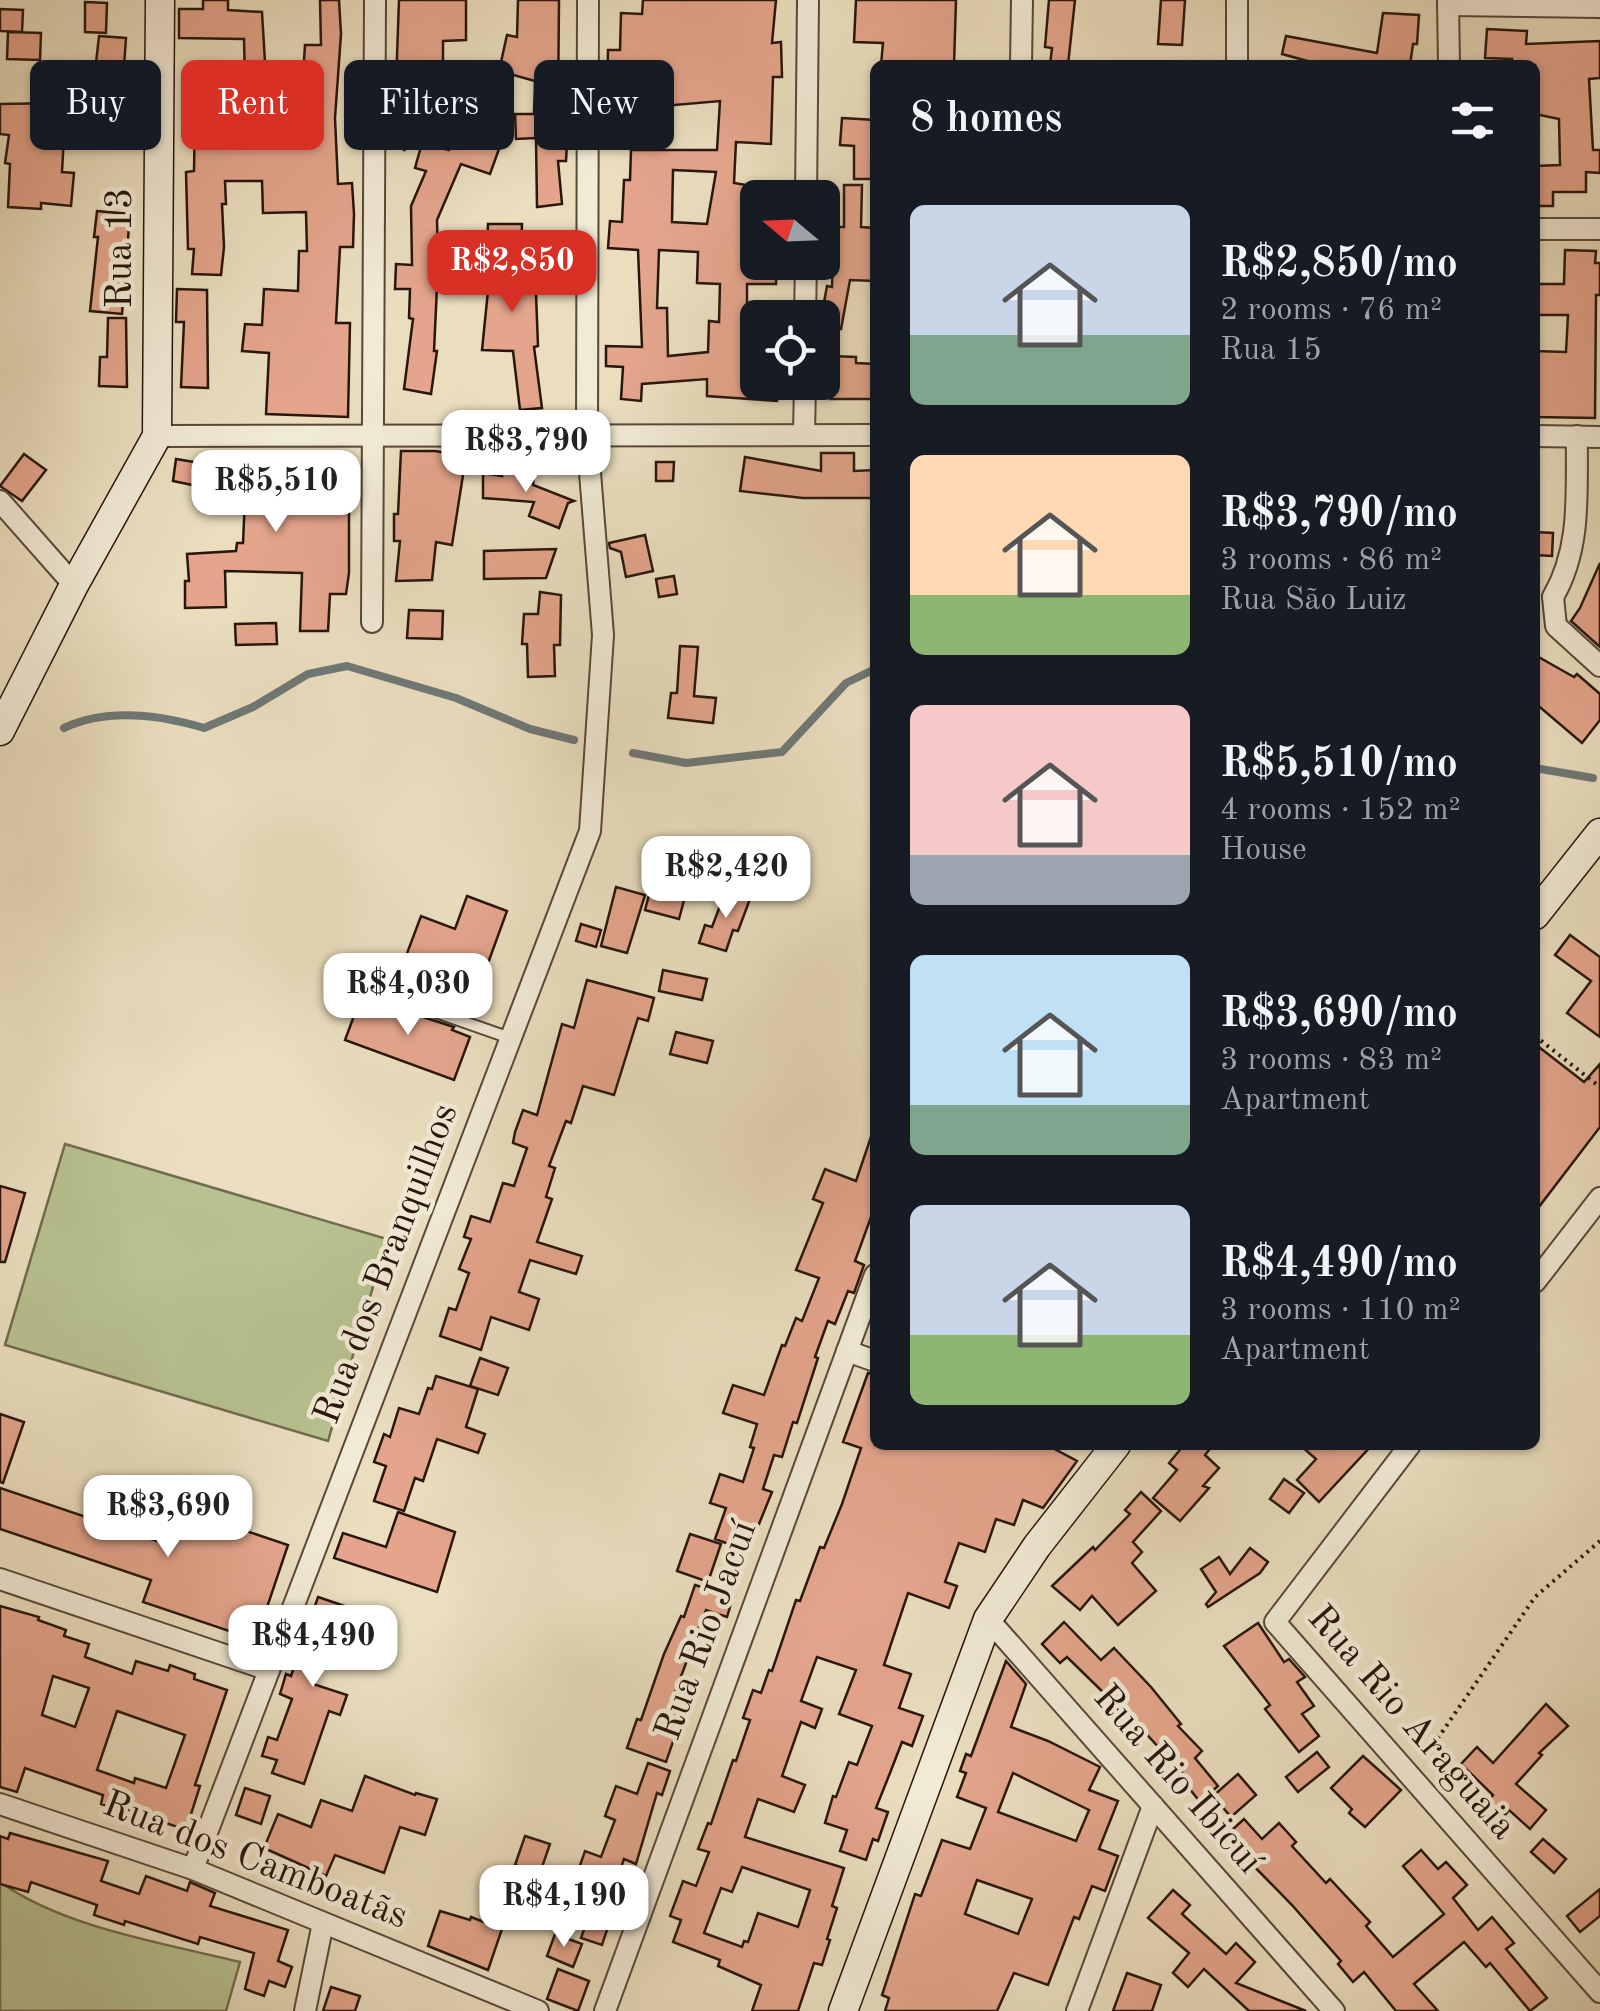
<!DOCTYPE html>
<meta charset="utf-8">
<style>
:root{--surface:#171b24;--page:#242831;--text:#f1f3f6;--muted:#9ea1a6;--accent:#d93025}
body{margin:0;font-family:"Old Standard TT",serif;background:var(--page);color:var(--text);height:100vh;display:flex;flex-direction:column;font-size:38px;white-space:nowrap}
*{box-sizing:border-box;margin:0}
p{font-size:32px;color:var(--muted)}
.icon{flex:none;width:55px;height:55px;fill:none;stroke:currentColor;stroke-width:2;stroke-linecap:round;stroke-linejoin:round}
.map{position:relative;flex:1;overflow:hidden}
.panel{position:absolute;left:870px;top:60px;width:670px;height:1390px;display:flex;flex-direction:column;background:var(--surface);border-radius:15px;box-shadow:0 2px 8px #0004}
.panel>*{flex:none}
.hud{position:absolute;left:30px;top:60px;width:690px;height:90px;display:flex;gap:20px}
.needle{width:65px;rotate:289deg}
.fabs{position:absolute;left:740px;top:180px;display:grid;gap:20px}
.fabs a{display:grid;place-items:center;width:100px;height:100px;border-radius:15px;background:var(--surface);box-shadow:0 2px 8px #0004;font-size:50px}
.price{position:absolute;translate:-50% -85px;padding:0 22px;border-radius:20px;background:#fff;color:#222;font-size:32px;line-height:65px;filter:drop-shadow(0 2px 5px #0008)}
.price::after{content:'';position:absolute;left:50%;top:60px;width:30px;height:22px;margin-left:-15px;background:inherit;clip-path:polygon(0 0,100% 0,50% 100%)}
.price.current{background:var(--accent);color:#fff}
ul{padding:0;list-style:none}
li{display:flex;align-items:center;gap:30px;height:250px;padding:0 40px}
li span{display:grid;place-items:center;flex:none;width:280px;height:200px;border-radius:15px;color:#555}
li>.icon{margin-inline-start:auto}
span .icon{width:120px;height:120px;fill:#fffc;stroke-width:1}
li b{font-size:42px}
h2{display:flex;justify-content:space-between;align-items:center;height:120px;padding:0 40px;font-size:42px}
.pill{padding:0 35px;border-radius:15px;background:var(--surface);box-shadow:0 2px 8px #0004;font-size:35px;line-height:90px}
.pill.current{background:var(--accent);color:#fff}
.map>svg:first-child{display:block}
.green{fill:#b8c191;stroke:#706c4e;stroke-width:2.5}
.lines{fill:none;stroke-linecap:round;stroke-linejoin:round}
.stream{stroke:#6f7876;stroke-width:8}
.building{fill:#e4a58c;stroke:#29160c;stroke-width:2.5;fill-rule:evenodd}
.lane-casing{stroke:#594839;stroke-width:14}
.street-casing{stroke:#594839;stroke-width:24}
.secondary-casing{stroke:#29160c;stroke-width:31}
.path{stroke:#29160c;stroke-width:4;stroke-dasharray:2.5 5;stroke-linecap:butt}
.lane{stroke:#f1ead5;stroke-width:10}
.street{stroke:#f1ead5;stroke-width:20}
.secondary{stroke:#f1ead5;stroke-width:28}
.labels{text-anchor:middle;dominant-baseline:central;stroke-width:9;stroke-linejoin:round;paint-order:stroke}
.street-label{font-size:38px;fill:#29160c;stroke:#f1ead5}
</style>
<div class="map">
<svg width="1600" height="2011" viewBox="0 0 1600 2011">
<rect width="100%" height="100%" fill="#eadebf"/>
<filter id="stains"><feTurbulence type="fractalNoise" baseFrequency=".002" numOctaves="4"/><feColorMatrix values="0 0 0 0 .2 0 0 0 0 .09 0 0 0 0 .02 0 0 0 .5 -.17"/></filter>
<radialGradient id="worn" r=".72"><stop offset=".6" stop-color="#630" stop-opacity="0"/><stop offset="1" stop-color="#630" stop-opacity=".3"/></radialGradient>
<g class="green">
<polygon points="65,1144 387,1239 328,1441 5,1345"/>
<path d="M0,1882C65,1928 163,1943 240,1962L226,2011H0Z"/>
</g>
<g class="lines">
<g class="stream">
<path d="M64,728C107,708 160,715 204,728L253,707L308,674L347,666L456,698L530,729L574,740"/>
<polyline points="633,753 686,763 782,752 846,683 875,669"/>
<polyline points="1535,768 1593,778"/>
</g>
</g>
<g class="building">
<polygon points="203,0 228,0 228,10 262,12 266,79 245,80 244,39 179,38 179,9 203,9"/>
<polygon points="320,0 339,0 341,34 335,118 338,184 352,183 354,214 353,247 340,247 336,323 350,323 348,417 266,414 269,353 242,351 245,324 262,325 264,289 298,291 299,251 307,251 306,212 263,213 262,181 225,181 226,204 222,204 224,247 221,275 192,274 194,249 188,249 186,172 194,171 195,113 291,117 289,75 303,75 305,45 321,45"/>
<polygon points="399,0 466,0 466,40 443,41 443,85 430,85 431,106 424,107 404,151 400,85 396,85"/>
<polygon points="518,0 559,0 558,113 562,113 562,142 567,143 566,161 558,161 562,204 537,207 536,138 516,139 515,114 534,114 535,81 499,71 507,35 517,37"/>
<path d="M643,0H776L772,43L781,42L782,77H773L771,144L736,142L734,183L758,187L753,219L748,218L744,264L777,266L776,284H747V331L758,332V382H777V401L707,396V379L642,384L641,401L621,399L623,367L606,366V346L642,347L638,250L608,248L610,221L622,222L624,180H630L631,150H717L720,101L651,107L607,105L608,50H620L621,13L642,14ZM673,170L716,172L707,224L672,222ZM659,250L698,252L697,283L720,284L719,322L709,321L708,352L668,356L667,308H657Z"/>
<polygon points="856,0 956,0 954,65 881,65 883,43 854,42"/>
<polygon points="1049,0 1075,0 1068,65 1050,65 1052,48 1045,47"/>
<polygon points="1161,0 1185,0 1182,45 1158,44"/>
<polygon points="85,2 107,3 106,33 85,32"/>
<polygon points="0,9 23,10 22,32 0,31"/>
<polygon points="1383,13 1419,15 1417,44 1413,44 1410,65 1322,65 1282,54 1286,36 1377,53"/>
<polygon points="1487,29 1527,31 1526,44 1600,41 1600,78 1589,79 1593,150 1600,150 1600,173 1586,172 1586,192 1553,192 1553,206 1535,206 1535,166 1560,165 1559,119 1535,114 1535,65 1512,65 1512,59 1485,58"/>
<polygon points="8,32 41,33 40,60 7,59"/>
<polygon points="99,36 126,38 124,66 96,63"/>
<polygon points="82,70 107,73 104,92 79,89"/>
<polygon points="60,103 61,136 64,136 62,172 74,173 71,206 41,203 41,209 8,207 10,164 5,163 9,135 0,134 0,104"/>
<polygon points="842,118 875,120 875,179 854,179 854,146 840,145"/>
<polygon points="454,135 499,149 490,174 461,164 437,220 438,260 446,260 444,288 437,287 434,351 437,351 431,394 404,389 413,319 409,318 410,289 395,289 396,264 412,265 411,206 426,171 415,168 422,143 449,150"/>
<polygon points="844,185 862,185 861,227 875,228 875,281 850,280 841,329 830,327 831,309 823,308 827,286 832,287 834,227 844,227"/>
<polygon points="97,211 130,214 122,314 90,311 98,237 94,237"/>
<polygon points="488,224 522,224 521,251 509,251 505,289 536,294 538,346 534,347 542,408 520,410 513,351 482,350 492,251 487,251"/>
<polygon points="1565,250 1596,251 1595,263 1600,263 1600,295 1596,295 1595,418 1535,417 1535,351 1566,352 1568,315 1537,315 1537,284 1564,284"/>
<polygon points="177,289 207,290 208,388 181,387 184,322 176,322"/>
<polygon points="108,318 126,318 127,387 99,386 100,357 107,357"/>
<polygon points="831,356 856,357 856,363 875,364 875,399 830,399"/>
<polygon points="401,451 435,451 466,456 452,545 436,542 432,580 396,581 400,541 394,541 394,514 398,514"/>
<polygon points="821,453 854,453 854,471 875,470 875,498 803,498 740,491 745,457 821,471"/>
<polygon points="24,454 46,470 22,501 0,486"/>
<polygon points="219,457 249,461 249,457 267,457 267,494 321,496 322,458 349,459 349,573 346,594 330,594 328,631 300,631 302,573 225,571 226,607 185,608 185,581 189,581 187,554 236,551 237,543 243,543 245,498 195,493 197,486 173,481 176,459 218,466"/>
<polygon points="656,462 674,462 673,481 656,481"/>
<polygon points="502,472 534,473 533,485 574,501 568,503 559,528 529,516 534,502 483,498 483,473 502,476"/>
<polygon points="1535,532 1553,533 1552,556 1535,555"/>
<polygon points="645,535 653,571 626,577 621,552 610,548 609,543"/>
<polygon points="556,549 546,578 484,579 484,551"/>
<polygon points="1600,563 1600,647 1571,621 1580,608"/>
<polygon points="674,576 677,594 659,597 656,579"/>
<polygon points="540,592 561,595 560,645 554,645 555,676 528,677 527,644 522,644 524,614 538,614"/>
<polygon points="409,610 443,611 442,639 407,638"/>
<polygon points="276,623 277,644 236,645 235,624"/>
<polygon points="680,646 698,647 694,696 716,698 713,723 668,718 671,693 677,693"/>
<polygon points="1535,655 1574,677 1577,674 1600,694 1600,720 1582,743 1535,703"/>
<polygon points="652,884 686,893 679,919 645,910"/>
<polygon points="616,887 645,895 627,953 601,946"/>
<polygon points="726,890 750,899 738,931 733,930 726,951 699,943 705,925 712,927"/>
<polygon points="467,896 507,911 476,996 466,992 460,1011 394,988 421,916 455,929"/>
<polygon points="581,924 601,930 596,947 576,941"/>
<polygon points="1570,935 1600,957 1600,1037 1567,1013 1591,981 1555,955"/>
<polygon points="663,970 707,979 702,1000 659,991"/>
<polygon points="587,980 654,998 648,1021 638,1018 614,1095 583,1086 571,1123 566,1121 549,1166 555,1168 546,1197 552,1199 537,1242 582,1256 576,1274 530,1260 519,1292 539,1299 529,1330 491,1317 481,1350 440,1336 449,1308 456,1310 469,1273 459,1269 471,1239 464,1237 471,1216 490,1222 503,1183 514,1186 527,1148 513,1143 515,1132 523,1110 537,1115 562,1024 574,1028"/>
<polygon points="361,997 454,1027 452,1030 470,1037 454,1080 345,1040"/>
<polygon points="676,1032 713,1041 707,1063 670,1054"/>
<polygon points="1535,1044 1584,1082 1600,1064 1600,1127 1535,1212"/>
<polygon points="872,1134 875,1206 855,1261 864,1265 854,1293 848,1291 835,1324 828,1321 815,1357 818,1358 797,1423 793,1422 782,1457 774,1455 763,1489 772,1492 748,1551 715,1539 726,1508 710,1503 720,1474 743,1482 754,1448 750,1447 757,1424 723,1413 733,1385 764,1395 782,1345 785,1346 796,1318 802,1321 819,1278 796,1270 823,1203 813,1199 825,1169 856,1181"/>
<polygon points="0,1186 25,1193 5,1262 0,1262"/>
<polygon points="480,1358 508,1368 498,1395 470,1386"/>
<path d="M868,1373L875,1374V1445H1047L1077,1461L1043,1508L1023,1500L1014,1525L996,1519L985,1552L959,1543L945,1582L957,1586L949,1608L908,1593L884,1665L911,1674L899,1708L923,1716L912,1746L902,1742L890,1773L876,1808L888,1812L878,1841L873,1839L866,1860L840,1851L847,1830L825,1823L833,1796L836,1797L849,1762L857,1765L872,1726L839,1714L856,1670L817,1657L801,1701L822,1709L815,1728L801,1722L782,1776L805,1785L794,1812L758,1799L745,1837L844,1868L832,1906L837,1908L827,1939L830,1940L822,1965L814,1963L798,2011H752L761,1985L718,1966L720,1960L673,1942L681,1920L670,1916L683,1881L696,1886L709,1852L698,1849L708,1823L711,1824L733,1760L736,1761L750,1720L743,1718L753,1690L761,1693L769,1670L772,1671L796,1600L800,1601L820,1547L824,1548L842,1504L861,1448L843,1442ZM742,1867L810,1890L798,1927L758,1913L748,1942L744,1941L742,1947L704,1933L721,1888L732,1892Z"/>
<polygon points="436,1376 478,1389 466,1427 485,1434 478,1453 437,1439 423,1481 415,1478 404,1511 374,1501 386,1466 374,1462 384,1434 390,1437 399,1408 419,1414 428,1388 432,1389"/>
<polygon points="0,1414 24,1422 3,1483 0,1482"/>
<polygon points="1184,1445 1213,1445 1205,1455 1219,1468 1203,1486 1209,1488 1180,1521 1153,1498 1177,1470 1169,1463"/>
<polygon points="1300,1445 1372,1445 1319,1502 1297,1480 1316,1459"/>
<polygon points="1284,1479 1304,1493 1289,1513 1270,1499"/>
<polygon points="0,1488 163,1543 175,1507 288,1545 256,1640 143,1602 151,1580 0,1529"/>
<polygon points="1141,1492 1161,1511 1133,1542 1142,1552 1132,1563 1156,1591 1118,1625 1092,1596 1080,1610 1052,1586 1093,1547 1095,1550 1130,1514 1125,1510"/>
<polygon points="398,1512 455,1532 437,1592 334,1558 343,1533 386,1547"/>
<polygon points="690,1534 721,1544 708,1582 677,1571"/>
<polygon points="1250,1548 1268,1562 1260,1573 1208,1607 1206,1604 1216,1592 1201,1569 1219,1557 1230,1574"/>
<polygon points="695,1585 733,1597 727,1617 706,1610 674,1695 683,1698 671,1731 676,1733 666,1762 627,1748 637,1719 641,1720 664,1654 681,1616 684,1617"/>
<polygon points="318,1597 380,1618 374,1640 332,1629 313,1684 347,1695 340,1715 329,1711 304,1784 272,1773 277,1760 262,1756 268,1737 277,1740 292,1699 280,1694 286,1674 291,1676"/>
<path d="M0,1606L39,1617L38,1620L66,1630L64,1636L89,1644L85,1657L132,1674L136,1661L168,1671L170,1665L195,1674L194,1679L227,1690L195,1785L200,1786L186,1830L120,1807L119,1810L101,1804L103,1795L25,1768L17,1792L0,1787ZM53,1676L89,1688L75,1727L42,1715ZM117,1711L185,1735L166,1788L135,1778L134,1783L97,1770Z"/>
<polygon points="1064,1622 1101,1660 1114,1648 1151,1687 1181,1724 1178,1726 1202,1751 1195,1758 1218,1786 1200,1802 1181,1778 1184,1775 1127,1713 1124,1716 1104,1697 1106,1695 1067,1657 1060,1663 1042,1644"/>
<polygon points="1258,1623 1284,1662 1289,1659 1305,1677 1297,1682 1314,1706 1302,1714 1319,1736 1299,1752 1265,1709 1270,1705 1224,1646"/>
<path d="M1006,1661L1026,1684L1011,1727L1048,1741L1100,1767L1089,1790L1118,1801L1099,1849L1118,1856L1105,1891L1092,1886L1079,1919L1074,1917L1048,1985L1014,1973L997,2011H885L889,1998L882,1995L915,1894L921,1896L942,1840L970,1849L986,1808L957,1797L966,1773L960,1771L966,1754L971,1756ZM1013,1773L1089,1810L1076,1841L998,1812ZM977,1880L1032,1899L1018,1934L965,1914Z"/>
<polygon points="1546,1704 1568,1726 1539,1753 1542,1755 1516,1784 1546,1810 1530,1829 1509,1810 1502,1819 1484,1806 1493,1795 1461,1764 1477,1747 1493,1763"/>
<polygon points="1317,1752 1329,1767 1298,1792 1286,1777"/>
<polygon points="1363,1756 1401,1790 1365,1827 1349,1813 1352,1809 1331,1788"/>
<polygon points="648,1763 670,1771 662,1795 657,1793 636,1864 624,1859 614,1888 577,1874 585,1851 601,1857 615,1820 605,1816 616,1786 637,1794"/>
<polygon points="1238,1774 1256,1795 1231,1817 1213,1796"/>
<polygon points="365,1776 415,1795 416,1793 437,1799 425,1835 400,1827 384,1873 335,1855 326,1876 264,1848 278,1814 311,1827 321,1800 352,1811"/>
<polygon points="245,1788 270,1796 261,1824 236,1815"/>
<polygon points="1244,1819 1262,1839 1279,1823 1296,1842 1292,1846 1326,1883 1330,1879 1370,1922 1366,1926 1393,1957 1444,1914 1403,1866 1421,1850 1438,1869 1446,1862 1467,1885 1453,1898 1478,1930 1492,1917 1514,1943 1506,1949 1547,1998 1530,2011 1490,1963 1486,1967 1464,1942 1414,1984 1438,2011 1396,2011 1364,1972 1353,1982 1338,1964 1341,1961 1292,1905 1241,1853 1238,1856 1222,1839"/>
<polygon points="10,1833 108,1861 101,1881 139,1894 146,1876 187,1891 190,1882 215,1893 210,1906 288,1930 278,1961 292,1967 285,1987 269,1981 264,1996 245,1989 254,1953 200,1937 198,1944 125,1921 124,1925 94,1915 97,1905 31,1882 28,1892 0,1884 0,1836 8,1839"/>
<polygon points="525,1836 550,1844 540,1873 515,1865"/>
<polygon points="1543,1839 1566,1859 1554,1873 1531,1852"/>
<polygon points="1600,1889 1600,1916 1580,1932 1567,1916"/>
<polygon points="1173,1890 1190,1905 1182,1914 1226,1954 1236,1943 1255,1962 1236,1983 1306,2011 1249,2011 1204,1969 1188,1987 1173,1973 1189,1953 1148,1918"/>
<polygon points="596,1895 616,1903 602,1945 581,1938"/>
<polygon points="440,1911 470,1920 471,1917 502,1929 488,1970 428,1946"/>
<polygon points="555,1934 582,1944 573,1967 547,1956"/>
<polygon points="558,1969 589,1981 578,2011 547,1999"/>
<polygon points="1127,1973 1161,1985 1152,2011 1113,2011"/>
<polygon points="331,1987 360,1996 355,2011 323,2011"/>
</g>
<g class="lines">
<defs>
<polyline id="lane" points="393,997 510,1038"/>
<g id="street">
<polyline points="1448,0 1449,65"/>
<polyline points="1448,5 1600,7"/>
<polyline points="1021,65 1022,0"/>
<polyline points="1237,65 1237,0"/>
<polyline points="806,198 808,0"/>
<polyline points="1535,229 1600,229"/>
<polyline points="805,318 806,262"/>
<polyline points="804,435 805,382"/>
<polyline points="157,436 875,435"/>
<polyline points="1535,436 1600,437"/>
<polyline points="0,501 74,585"/>
<path d="M1553,597C1582,547 1576,492 1577,436"/>
<polyline points="1553,597 1556,626 1600,666"/>
<polyline points="372,622 375,0"/>
<polyline points="1535,1282 1600,1198"/>
<polyline points="847,1351 875,1361"/>
<polyline points="1410,1445 1275,1622 1600,1992"/>
<polyline points="0,1579 269,1670"/>
<polyline points="988,1619 1334,2011"/>
<polyline points="0,1804 193,1869 538,2011"/>
<polyline points="193,1869 590,831 603,635 587,435 588,0"/>
<polyline points="305,2011 323,1923"/>
<polyline points="605,2011 875,1275"/>
<polyline points="1077,2011 1153,1806"/>
</g>
<g id="secondary">
<polyline points="0,731 74,585 157,436 160,0"/>
<polyline points="1535,915 1600,833"/>
<polyline points="843,2011 988,1619 1037,1546 1116,1445"/>
</g>
</defs>
<use href="#lane" class="lane-casing"/>
<use href="#street" class="street-casing"/>
<use href="#secondary" class="secondary-casing"/>
<g class="path">
<polyline points="1535,1036 1600,1087"/>
<polyline points="1425,1757 1535,1597 1600,1541"/>
</g>
<use href="#lane" class="lane"/>
<use href="#street" class="street"/>
<use href="#secondary" class="secondary"/>
</g>
<g class="labels">
<g class="street-label">
<text transform="translate(121 248) rotate(-90)">Rua 13</text>
<text transform="translate(387 1264) rotate(-69)">Rua dos Branquilhos</text>
<text transform="translate(707 1631) rotate(-70)">Rua Rio Jacuí</text>
<text transform="translate(1411 1723) rotate(49)">Rua Rio Araguaia</text>
<text transform="translate(1177 1780) rotate(49)">Rua Rio Ibicuí</text>
<text transform="translate(255 1861) rotate(21)">Rua dos Camboatãs</text>
</g>
</g>
<rect width="100%" height="100%" filter="url(#stains)"/>
<rect width="100%" height="100%" fill="url(#worn)"/>
</svg>
<div class="fabs">
<a><svg class="needle" viewBox="-14 -14 28 28"><path d="M0-13l5 13h-10z" fill="#e53935"/><path d="M0 13l5-13h-10z" fill="#9ea1a6"/></svg></a>
<a><svg class="icon" aria-label="locate" viewBox="0 0 24 24"><circle cx="12" cy="12" r="6"/><path d="M12 2v4M12 18v4M2 12h4M18 12h4"/></svg></a>
</div>
<b class="price current" style="left:512px;top:315px">R$2,850</b>
<b class="price" style="left:526px;top:495px">R$3,790</b>
<b class="price" style="left:276px;top:535px">R$5,510</b>
<b class="price" style="left:726px;top:921px">R$2,420</b>
<b class="price" style="left:408px;top:1038px">R$4,030</b>
<b class="price" style="left:168px;top:1560px">R$3,690</b>
<b class="price" style="left:313px;top:1690px">R$4,490</b>
<b class="price" style="left:564px;top:1950px">R$4,190</b>
<div class="hud">
<a class="pill">Buy</a>
<a class="pill current">Rent</a>
<a class="pill">Filters</a>
<a class="pill">New</a>
</div>
<section class="panel">
<h2>8 homes<svg class="icon" aria-label="filters" viewBox="0 0 24 24"><path d="M4 7h16M4 17h16"/><circle cx="9" cy="7" r="2"/><circle cx="15" cy="17" r="2"/></svg></h2>
<ul>
<li><span style="background:linear-gradient(#c9d6e8 65%,#7fa58c 0)"><svg class="icon" aria-label="home" viewBox="0 0 24 24"><path d="M3 11l9-7 9 7M6 9v11h12V9"/></svg></span><div><b>R$2,850/mo</b><p>2 rooms · 76 m²</p><p>Rua 15</p></div></li>
<li><span style="background:linear-gradient(#ffd9b3 70%,#8fb573 0)"><svg class="icon" aria-label="home" viewBox="0 0 24 24"><path d="M3 11l9-7 9 7M6 9v11h12V9"/></svg></span><div><b>R$3,790/mo</b><p>3 rooms · 86 m²</p><p>Rua São Luiz</p></div></li>
<li><span style="background:linear-gradient(#f6c9c9 75%,#9aa5b1 0)"><svg class="icon" aria-label="home" viewBox="0 0 24 24"><path d="M3 11l9-7 9 7M6 9v11h12V9"/></svg></span><div><b>R$5,510/mo</b><p>4 rooms · 152 m²</p><p>House</p></div></li>
<li><span style="background:linear-gradient(#bfe0f5 75%,#7fa58c 0)"><svg class="icon" aria-label="home" viewBox="0 0 24 24"><path d="M3 11l9-7 9 7M6 9v11h12V9"/></svg></span><div><b>R$3,690/mo</b><p>3 rooms · 83 m²</p><p>Apartment</p></div></li>
<li><span style="background:linear-gradient(#c9d6e8 65%,#8fb573 0)"><svg class="icon" aria-label="home" viewBox="0 0 24 24"><path d="M3 11l9-7 9 7M6 9v11h12V9"/></svg></span><div><b>R$4,490/mo</b><p>3 rooms · 110 m²</p><p>Apartment</p></div></li>
</ul>
</section>
</div>
